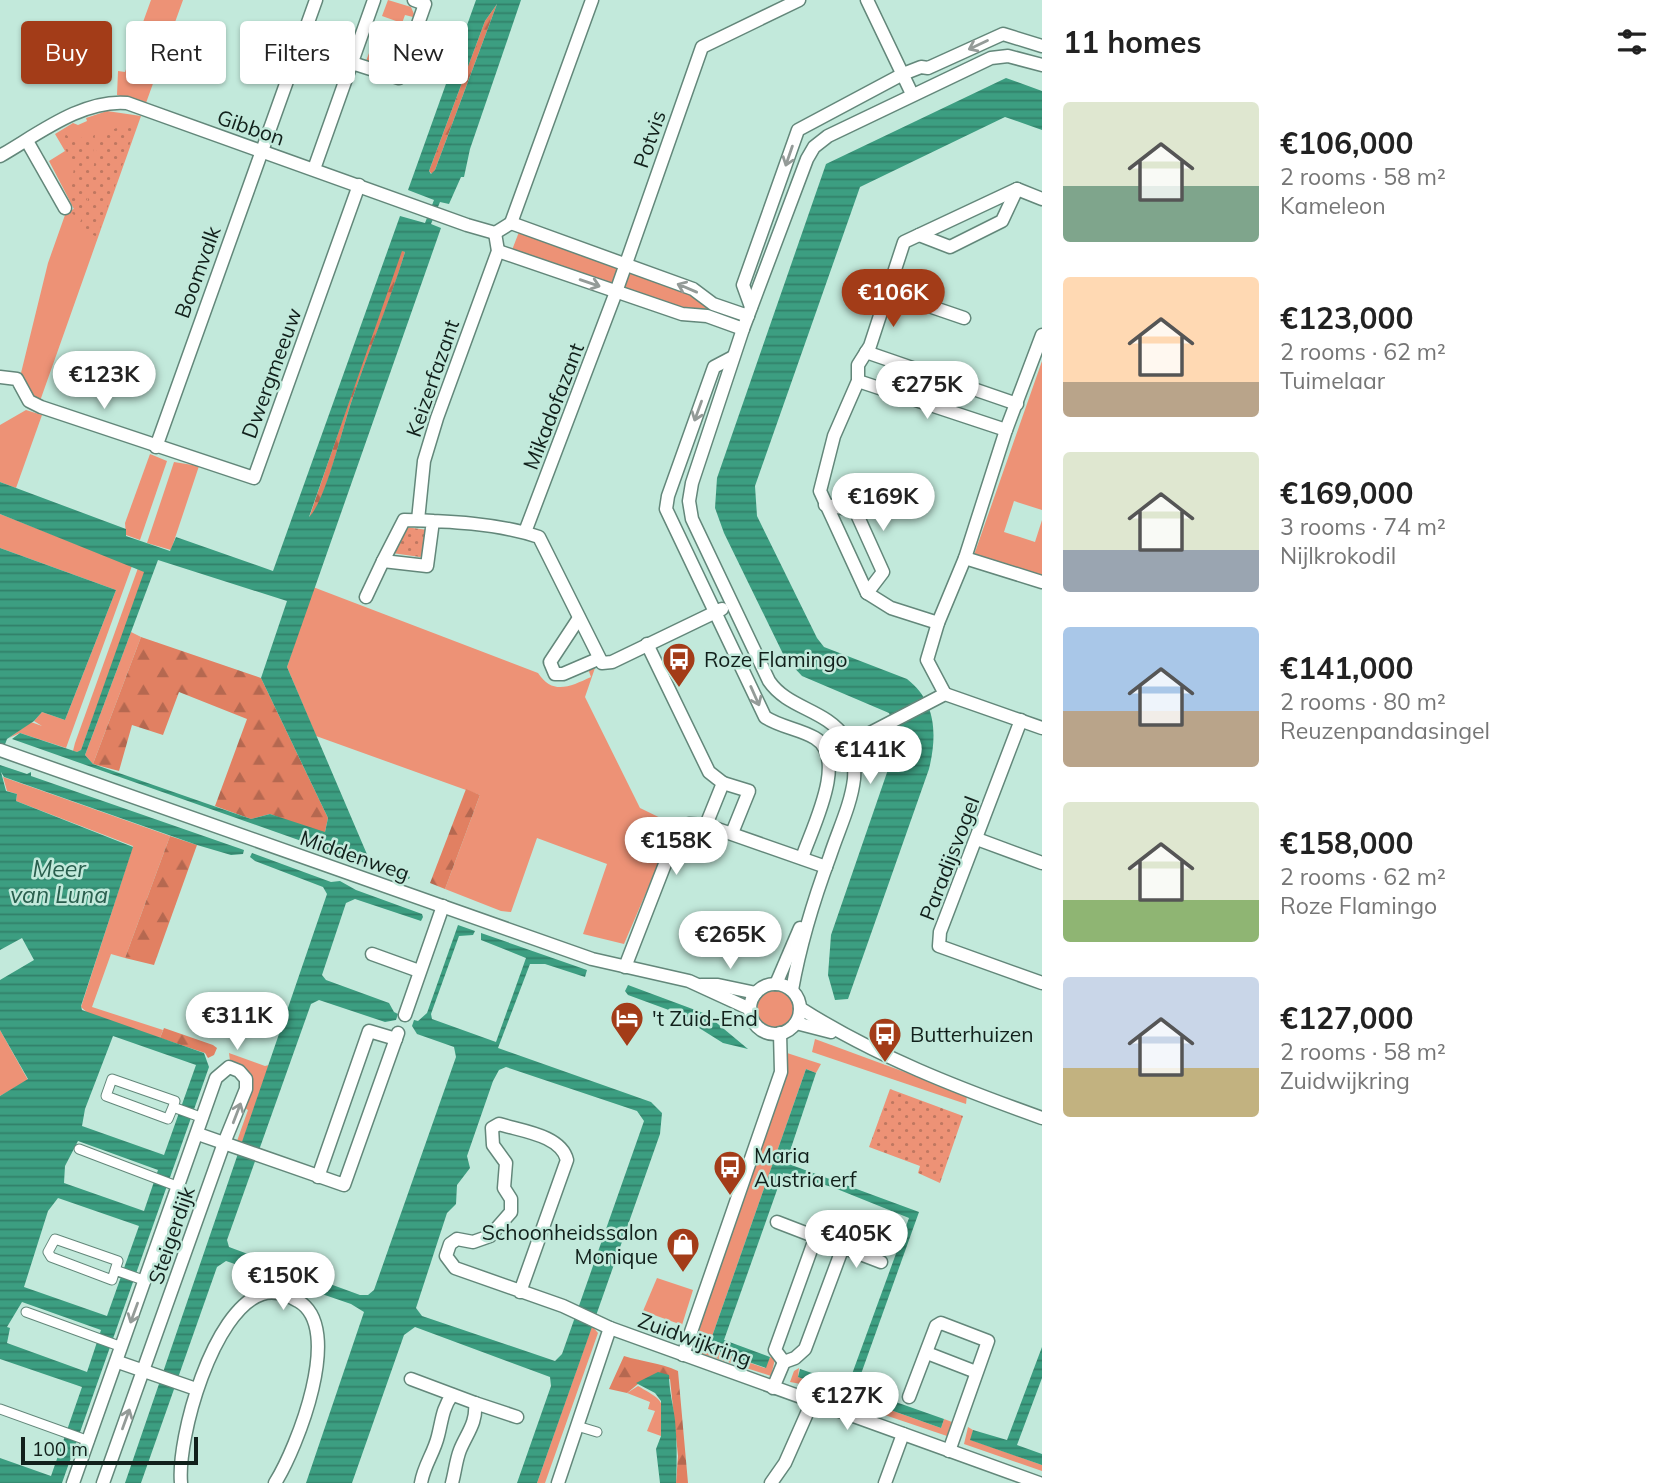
<!DOCTYPE html>
<meta charset="utf-8">
<style>
:root{--surface:#fff;--page:#f2f2f2;--text:#222;--muted:#767676;--accent:#a33c18}
body{margin:0;font-family:Mulish,sans-serif;background:var(--page);color:var(--text);height:100vh;display:flex;flex-direction:column;font-size:26px;white-space:nowrap}
*{box-sizing:border-box;margin:0}
p{font-size:23px;color:var(--muted)}
.icon{flex:none;width:38px;height:38px;fill:none;stroke:currentColor;stroke-width:2;stroke-linecap:round;stroke-linejoin:round}
.map{position:relative;flex:1;overflow:hidden}
.panel{display:flex;flex-direction:column;background:var(--surface);width:630px}
.panel>*{flex:none}
.top-card{position:absolute;left:21px;top:21px;width:665px;height:63px;display:flex;gap:14px}
.scale{position:absolute;left:21px;bottom:18px;width:177px;box-sizing:border-box;padding-left:7px;border:4px solid #11201b;border-top:0;font-size:19px;line-height:24px;white-space:nowrap;color:#11201b;-webkit-text-stroke:5px #c2e9db;paint-order:stroke}
.price{position:absolute;translate:-50% -60px;padding:0 16px;border-radius:24px;background:#fff;color:#222;font-size:23px;line-height:46px;filter:drop-shadow(0 2px 4px #0008)}
.price::after{content:'';position:absolute;left:50%;top:42px;width:21px;height:16px;margin-left:-10px;background:inherit;clip-path:polygon(0 0,100% 0,50% 100%)}
.price.current{background:var(--accent);color:#fff}
ul{padding:0;list-style:none}
li{display:flex;align-items:center;gap:21px;height:175px;padding:0 21px}
li span{display:grid;place-items:center;flex:none;width:196px;height:140px;border-radius:7px;color:#555}
li>.icon{margin-inline-start:auto}
span .icon{width:84px;height:84px;fill:#fffc;stroke-width:1}
li b{font-size:30px}
h2{display:flex;justify-content:space-between;align-items:center;height:84px;padding:0 21px;font-size:30px}
.tag{padding:0 24px;border-radius:7px;background:var(--surface);box-shadow:0 2px 5px #0004;font-size:24px;line-height:63px}
.tag.current{background:var(--accent);color:#fff}
main{display:flex;flex:1;min-height:0}
.map>svg:first-child{display:block}
.grass{fill:#ed9276}
.forest{fill:url(#forest-firs)}
.park{fill:url(#park-dots)}
.water{fill:url(#water-rules);fill-rule:evenodd}
.lines{fill:none;stroke-linecap:round;stroke-linejoin:round}
.pedestrian-casing{stroke:#63877a;stroke-width:11}
.minor-casing{stroke:#63877a;stroke-width:15}
.pedestrian{stroke:#fff;stroke-width:9}
.minor{stroke:#fff;stroke-width:12}
.oneway{stroke:#949b98}
.labels{text-anchor:middle;dominant-baseline:central;stroke-width:5;stroke-linejoin:round;paint-order:stroke}
.street-label{font-size:21px;fill:#11201b;stroke:#c2e9db}
.poi-label{font-size:21px;fill:#11201b;stroke:#c2e9db;text-anchor:start}
.water-label{font-size:23px;font-style:italic;fill:#295e4d;stroke:#c2e9db}
</style>
<main>
<div class="map">
<svg width="1042" height="1483" viewBox="0 0 1042 1483">
<defs>
<pattern id="forest-firs" width="22" height="20" patternUnits="userSpaceOnUse" patternTransform="scale(1.75)"><rect width="22" height="20" fill="#e18062"/><path d="M5 1l3.5 6h-7zM16 11l3.5 6h-7z" fill="#b56850"/></pattern>
<pattern id="park-dots" width="8" height="8" patternUnits="userSpaceOnUse" patternTransform="scale(1.75)"><rect width="8" height="8" fill="#ed9276"/><path d="M2 2h.1M6 6h.1" fill="none" stroke="#bf7760" stroke-width="1.8" stroke-linecap="round"/></pattern>
<pattern id="water-rules" width="6" height="5" patternUnits="userSpaceOnUse" patternTransform="scale(1.75)"><rect width="6" height="5" fill="#3c9e81"/><path d="M0 2.5h6" fill="none" stroke="#318069"/></pattern>
</defs>
<rect width="100%" height="100%" fill="#c2e9db"/>
<g class="grass">
<polygon points="151,0 183,0 146,103 117,95 118,71 125,72"/>
<polygon points="388,0 411,7 414,14 413,17 405,15 388,62 396,66 389,72 365,64 377,31 391,35 396,21 382,16"/>
<polygon points="107,111 141,116 40,401 34,397 21,373 48,263 65,215 74,209 49,161 65,151 55,134 73,123 78,125 87,121 86,118"/>
<polygon points="519,232 619,269 614,284 512,250"/>
<polygon points="629,271 686,291 720,310 718,315 678,308 623,289"/>
<polygon points="1042,361 1042,510 1014,501 1004,532 1035,542 1042,520 1042,578 974,555"/>
<polygon points="26,410 42,415 16,488 0,482 0,425"/>
<polygon points="150,454 167,461 140,540 126,535 125,523"/>
<polygon points="174,462 199,466 171,550 147,543"/>
<polygon points="0,514 132,566 66,748 20,733 9,738 31,722 42,726 34,721 42,712 65,720 116,590 0,548"/>
<polygon points="138,568 144,572 144,577 81,750 77,752 73,751 75,743"/>
<path d="M313,587L538,673C553,696 571,686 591,677L588,669L596,665L585,697L640,808L675,825L624,944L583,934L607,864L537,838L511,912L501,911L445,889L480,795L316,736L287,667Z"/>
<polygon points="131,632 141,637 93,764 85,755"/>
<polygon points="3,777 170,836 125,958 111,954 92,1007 163,1030 160,1038 90,1015 81,1007 133,846 16,801 17,794 7,791"/>
<circle cx="775" cy="1009" r="18"/>
<polygon points="0,1030 28,1080 0,1096"/>
<polygon points="815,1039 967,1095 966,1104 812,1052"/>
<path d="M229,1053L265,1066L269,1065L242,1143L237,1141L248,1110L243,1107L253,1083C250,1070 241,1062 230,1061Z"/>
<polygon points="787,1053 821,1064 816,1073 806,1069 708,1348 765,1368 770,1357 775,1359 771,1376 700,1353 698,1345 693,1343 783,1088"/>
<polygon points="657,1278 693,1290 682,1325 643,1311"/>
<polygon points="592,1326 598,1333 545,1483 537,1483"/>
<polygon points="799,1368 798,1377 941,1428 944,1419 952,1422 947,1436 805,1388 806,1385 790,1382 794,1371"/>
<path d="M638,1386C669,1404 662,1400 661,1436L647,1431L655,1411L648,1409L650,1402L627,1393Z"/>
<polygon points="968,1427 973,1430 971,1440 1042,1465 1042,1471 964,1444"/>
</g>
<g class="forest">
<polygon points="497,4 435,170 432,174 429,171 485,21"/>
<path d="M401,250L405,252C390,303 368,352 351,403C342,429 326,502 309,518Z"/>
<polygon points="141,637 261,678 328,818 325,832 322,834 270,814 251,819 215,806 247,719 179,692 163,735 132,725 119,771 93,764"/>
<polygon points="466,789 480,795 445,889 430,883"/>
<polygon points="170,836 197,845 154,965 125,958"/>
<polygon points="164,1028 213,1045 217,1048 214,1055 208,1058 205,1053 160,1038"/>
<path d="M624,1356C642,1362 659,1362 678,1371L688,1483H676L678,1456L670,1379L638,1384L627,1393L609,1389Z"/>
</g>
<g class="park">
<path d="M121,126L135,129L97,237L78,227C94,195 91,167 100,135Z"/>
<polygon points="63,131 71,140 95,135 88,197 75,226 72,224 75,216 70,211 74,209 69,198 74,168 58,133"/>
<polygon points="405,527 428,530 425,554 420,557 392,553"/>
<polygon points="890,1089 963,1116 940,1183 918,1173 920,1166 869,1147"/>
</g>
<g class="water">
<path d="M476,0H521L470,149L464,177H461L449,204L440,202L431,224L441,228L287,667L369,859L410,877L409,879L12,739L20,733L77,752L81,750L144,572L0,514V482L126,529V536L170,551L176,537L273,571L400,216L425,223L434,200L408,190ZM497,4L435,170L431,174L429,171L485,21ZM402,251L405,252C389,304 367,354 350,406C342,430 325,502 309,517ZM158,560L287,601L261,678L328,818L325,832L270,814L251,819L93,764L85,755Z"/>
<path d="M1006,78L1042,91V130L1005,117L860,187L755,486L757,516L817,638L824,647L907,679C937,702 937,736 929,769L848,999L835,1000L828,975L831,935L892,758L896,729L889,713L802,676L785,658L724,533L715,508L717,478L826,164Z"/>
<polygon points="0,548 116,590 65,720 42,712 34,721 7,739 0,758"/>
<path d="M0,765L27,774L31,772V776L244,850L243,854L231,855L197,845L4,777L1,772L6,791L17,794L16,801L133,847L81,1006L82,1010L204,1053L209,1067L62,1483H0V1458L51,1476L82,1387L0,1359V1096L28,1079L0,1030V980L34,960L22,938L0,950ZM113,1036L196,1065L164,1155L82,1126L85,1109ZM78,1141L158,1170L144,1211L64,1183L65,1166ZM58,1198L139,1226L107,1316L24,1287L48,1211ZM22,1302L101,1330L87,1372L7,1343L10,1328L7,1327Z"/>
<path d="M252,853L331,882L340,881L356,890L422,914L423,917L421,921L355,899L346,903L322,975L326,980L389,1003L394,1012L398,1014L396,1020L385,1022L319,1000L311,1004L227,1240L229,1247L360,1295H368L374,1290L456,1057L454,1047L417,1034L412,1026L414,1020L418,1021L427,1013L458,925L475,931L473,935L459,936L431,1014L432,1019L496,1042L526,958L481,940V933L587,970L585,977L545,964H530L498,1048L651,1102L662,1113L660,1134L537,1483H517L551,1386L550,1377L415,1327L404,1335L352,1483H306L364,1312L351,1304L226,1261L217,1267L141,1483H125L327,894L323,887L255,861L250,857ZM506,1067L637,1111L644,1121L562,1354L555,1361L422,1316L416,1308L447,1213L456,1204L457,1185L470,1168L467,1156L493,1081L499,1070Z"/>
<polygon points="628,985 706,1014 748,1049 723,1043 696,1026 696,1020 628,995 625,991"/>
<polygon points="806,1069 816,1073 786,1163 919,1212 856,1388 944,1419 941,1428 798,1377 800,1369 848,1385 909,1218 832,1187 783,1173 724,1340 770,1357 766,1368 708,1348"/>
<polygon points="1042,1347 1042,1378 1017,1445 1042,1454 1042,1465 970,1440 973,1430 1007,1440"/>
<path d="M658,1372L669,1375C669,1390 673,1404 675,1420C677,1441 677,1462 676,1483H660L656,1449L661,1436V1401L655,1393L636,1383Z"/>
</g>
<g class="lines">
<defs>
<g id="pedestrian">
<polyline points="173,1107 168,1119 106,1096 112,1079 175,1101 173,1107 203,1118"/>
<polyline points="79,1149 179,1187"/>
<polyline points="115,1270 112,1280 51,1257 48,1252 55,1239 118,1261 115,1270 146,1281"/>
<polyline points="26,1312 122,1347"/>
<polyline points="0,1409 89,1441"/>
<polyline points="577,1426 597,1432"/>
</g>
<g id="minor">
<polyline points="867,0 912,94"/>
<polyline points="352,63 399,78 425,4 414,0"/>
<polyline points="27,141 65,208"/>
<path d="M0,156C37,135 82,99 127,103L467,225L495,233L511,223"/>
<polyline points="314,169 374,0"/>
<polyline points="511,223 693,289 713,304 748,316"/>
<polyline points="511,223 592,0"/>
<polyline points="919,235 950,247 1002,221 1017,189"/>
<polyline points="498,251 682,314 707,316 743,329"/>
<polyline points="888,292 964,318"/>
<polyline points="751,307 743,285 798,130 903,74 921,67 928,68 1003,34 1042,46"/>
<polyline points="866,352 1017,404"/>
<path d="M733,357L714,367L668,496L666,509L765,717C780,727 800,729 815,738C849,758 811,830 802,858"/>
<polyline points="0,377 17,379 29,401 41,407 254,478 359,185"/>
<polyline points="858,381 1006,430"/>
<polyline points="156,447 316,0"/>
<polyline points="825,505 855,510 883,572 867,593"/>
<polyline points="418,520 424,461 437,418 498,251 495,233"/>
<path d="M433,521L427,566L383,561L404,520C447,521 497,523 539,537L602,663L612,662L722,609"/>
<polyline points="525,532 616,292 702,47 799,0"/>
<polyline points="965,558 1042,582"/>
<polyline points="366,597 383,561"/>
<polyline points="579,618 550,662 555,674 563,674 598,659"/>
<polyline points="938,623 891,608 867,593 820,491 834,436 858,381 858,365 870,346 904,242 1017,189 1042,199"/>
<polyline points="647,644 709,772 723,783 706,825"/>
<polyline points="945,694 927,660 938,623 965,558 1006,430 1042,335"/>
<polyline points="1021,720 940,932 939,946 1042,983"/>
<polyline points="849,744 945,694 1042,728"/>
<polyline points="0,750 592,959 689,981 750,1009"/>
<polyline points="723,783 749,791 732,833"/>
<polyline points="977,839 1042,863"/>
<polyline points="372,954 419,971"/>
<polyline points="625,967 679,828 689,824 706,825 826,867"/>
<polyline points="776,984 800,928"/>
<circle cx="775" cy="1009" r="25"/>
<polyline points="701,985 718,985 756,993"/>
<path d="M792,990C800,945 814,899 830,856C838,831 851,805 854,779C855,765 853,750 845,738C826,709 788,709 769,681L692,519L689,501L692,483L743,329L807,159L814,147L828,136L991,58L1008,56L1042,65"/>
<path d="M800,1008C875,1056 958,1088 1042,1118"/>
<polyline points="405,1015 443,906"/>
<polyline points="796,1023 831,1032"/>
<polyline points="198,1134 344,1185 398,1033"/>
<polyline points="318,1177 369,1031 396,1039"/>
<polyline points="777,1222 881,1262"/>
<path d="M520,1292L567,1160C561,1135 521,1131 499,1124L492,1128L493,1145L506,1163L504,1188L511,1199V1212L490,1236L473,1242L457,1239L450,1244L446,1256L455,1268L563,1306L610,1328L1039,1483"/>
<polyline points="927,1353 976,1372"/>
<polyline points="683,1355 781,1072 780,1033"/>
<polyline points="118,1362 196,1389"/>
<polyline points="784,1362 775,1350 816,1236"/>
<polyline points="784,1362 795,1358 805,1349 843,1247"/>
<path d="M411,1379L475,1403C477,1423 467,1433 460,1450C456,1460 455,1472 452,1483"/>
<polyline points="773,1388 784,1362"/>
<polyline points="909,1397 936,1326 941,1323 988,1341 949,1451"/>
<polyline points="475,1403 517,1417"/>
<polyline points="73,1483 216,1078 229,1067 239,1071 246,1079 246,1089 224,1143 103,1483"/>
<path d="M181,1483C177,1437 213,1310 262,1294C274,1290 288,1295 298,1301C345,1327 297,1448 275,1483"/>
<path d="M421,1483C424,1465 434,1453 438,1436C442,1421 442,1409 452,1395"/>
<polyline points="558,1483 610,1328"/>
<polyline points="771,1483 785,1463 812,1402"/>
<polyline points="885,1483 903,1434"/>
</g>
</defs>
<use href="#pedestrian" class="pedestrian-casing"/>
<use href="#minor" class="minor-casing"/>
<use href="#pedestrian" class="pedestrian"/>
<use href="#minor" class="minor"/>
</g>
<defs><path id="oneway-shaft" d="M-6 0H5M1.5-3L5.5 0L1.5 3" fill="none" stroke-width="1.6" stroke-linecap="round" stroke-linejoin="round" transform="scale(1.75)"/></defs>
<g class="oneway">
<use href="#oneway-shaft" transform="translate(978 45) rotate(155)"/>
<use href="#oneway-shaft" transform="translate(789 156) rotate(109)"/>
<use href="#oneway-shaft" transform="translate(590 283) rotate(19)"/>
<use href="#oneway-shaft" transform="translate(687 288) rotate(-157)"/>
<use href="#oneway-shaft" transform="translate(698 411) rotate(110)"/>
<use href="#oneway-shaft" transform="translate(755 696) rotate(66)"/>
<use href="#oneway-shaft" transform="translate(237 1113) rotate(-69)"/>
<use href="#oneway-shaft" transform="translate(134 1313) rotate(110)"/>
<use href="#oneway-shaft" transform="translate(126 1419) rotate(-70)"/>
</g>
<defs>
<symbol id="bus-pin" viewBox="-11 -11 22 30"><path d="M0 17L-7.5 6A9.5 9.5 0 1 1 7.5 6Z" fill="#a33c18" stroke="#c2e9db"/><path d="M-5-6H5V4H4V6H2V4H-2V6H-4V4H-5ZM-3.5-4V0h7V-4ZM-3.5 1.2v1.5H-2V1.2ZM2 1.2v1.5H3.5V1.2Z" fill="#fff"/></symbol>
<symbol id="hotel-pin" viewBox="-11 -11 22 30"><path d="M0 17L-7.5 6A9.5 9.5 0 1 1 7.5 6Z" fill="#a33c18" stroke="#c2e9db"/><path d="M-6-4.5h1.5V1H6V5H4.5V3h-9V5H-6ZM-4 0a1.8 1.8 0 1 1 3.6 0ZM.5 0V-2.5h3Q6-2.5 6 0Z" fill="#fff"/></symbol>
<symbol id="shop-pin" viewBox="-11 -11 22 30"><path d="M0 17L-7.5 6A9.5 9.5 0 1 1 7.5 6Z" fill="#a33c18" stroke="#c2e9db"/><path d="M-5-2.5h2.3a2.7 3.5 0 0 1 5.4 0H5L5.5 6h-11ZM-1.5-2.5h3a1.5 2.3 0 0 0-3 0Z" fill="#fff"/></symbol>
</defs>
<g fill-rule="evenodd">
<use href="#bus-pin" x="660" y="640" width="38" height="52"/>
<use href="#hotel-pin" x="608" y="999" width="38" height="52"/>
<use href="#bus-pin" x="866" y="1015" width="38" height="52"/>
<use href="#bus-pin" x="711" y="1148" width="38" height="52"/>
<use href="#shop-pin" x="664" y="1225" width="38" height="52"/>
</g>
<g class="labels">
<g class="street-label">
<text transform="translate(251 127) rotate(19)">Gibbon</text>
<text transform="translate(649 139) rotate(-71)">Potvis</text>
<text transform="translate(197 272) rotate(-70)">Boomvalk</text>
<text transform="translate(271 373) rotate(-70)">Dwergmeeuw</text>
<text transform="translate(432 378) rotate(-71)">Keizerfazant</text>
<text transform="translate(553 406) rotate(-69)">Mikadofazant</text>
<text transform="translate(355 855) rotate(19)">Middenweg</text>
<text transform="translate(949 858) rotate(-69)">Paradijsvogel</text>
<text transform="translate(171 1235) rotate(-71)">Steigerdijk</text>
<text transform="translate(695 1339) rotate(20)">Zuidwijkring</text>
</g>
<g class="poi-label">
<text x="704" y="659">Roze Flamingo</text>
<text x="652" y="1018">'t Zuid-End</text>
<text x="910" y="1034">Butterhuizen</text>
<text x="754" y="1155">Maria<tspan x="754" dy="24">Austria erf</tspan></text>
<text x="658" y="1232" text-anchor="end">Schoonheidssalon<tspan x="658" dy="24">Monique</tspan></text>
</g>
<g class="water-label">
<text x="59" y="868">Meer<tspan x="59" dy="26">van Luna</tspan></text>
</g>
</g>
</svg>
<div class="scale">100 m</div>
<b class="price current" style="left:893px;top:329px">€106K</b>
<b class="price" style="left:104px;top:411px">€123K</b>
<b class="price" style="left:927px;top:421px">€275K</b>
<b class="price" style="left:883px;top:533px">€169K</b>
<b class="price" style="left:870px;top:786px">€141K</b>
<b class="price" style="left:676px;top:877px">€158K</b>
<b class="price" style="left:730px;top:971px">€265K</b>
<b class="price" style="left:237px;top:1052px">€311K</b>
<b class="price" style="left:856px;top:1270px">€405K</b>
<b class="price" style="left:283px;top:1312px">€150K</b>
<b class="price" style="left:847px;top:1432px">€127K</b>
<div class="top-card">
<a class="tag current">Buy</a>
<a class="tag">Rent</a>
<a class="tag">Filters</a>
<a class="tag">New</a>
</div>
</div>
<section class="panel">
<h2>11 homes<svg class="icon" aria-label="filters" viewBox="0 0 24 24"><path d="M4 7h16M4 17h16"/><circle cx="9" cy="7" r="2"/><circle cx="15" cy="17" r="2"/></svg></h2>
<ul>
<li><span style="background:linear-gradient(#dfe7d0 60%,#7fa58c 0)"><svg class="icon" aria-label="home" viewBox="0 0 24 24"><path d="M3 11l9-7 9 7M6 9v11h12V9"/></svg></span><div><b>€106,000</b><p>2 rooms · 58 m²</p><p>Kameleon</p></div></li>
<li><span style="background:linear-gradient(#ffd9b3 75%,#b9a48a 0)"><svg class="icon" aria-label="home" viewBox="0 0 24 24"><path d="M3 11l9-7 9 7M6 9v11h12V9"/></svg></span><div><b>€123,000</b><p>2 rooms · 62 m²</p><p>Tuimelaar</p></div></li>
<li><span style="background:linear-gradient(#dfe7d0 70%,#9aa5b1 0)"><svg class="icon" aria-label="home" viewBox="0 0 24 24"><path d="M3 11l9-7 9 7M6 9v11h12V9"/></svg></span><div><b>€169,000</b><p>3 rooms · 74 m²</p><p>Nijlkrokodil</p></div></li>
<li><span style="background:linear-gradient(#a9c7e8 60%,#b9a48a 0)"><svg class="icon" aria-label="home" viewBox="0 0 24 24"><path d="M3 11l9-7 9 7M6 9v11h12V9"/></svg></span><div><b>€141,000</b><p>2 rooms · 80 m²</p><p>Reuzenpandasingel</p></div></li>
<li><span style="background:linear-gradient(#dfe7d0 70%,#8fb573 0)"><svg class="icon" aria-label="home" viewBox="0 0 24 24"><path d="M3 11l9-7 9 7M6 9v11h12V9"/></svg></span><div><b>€158,000</b><p>2 rooms · 62 m²</p><p>Roze Flamingo</p></div></li>
<li><span style="background:linear-gradient(#c9d6e8 65%,#c2b280 0)"><svg class="icon" aria-label="home" viewBox="0 0 24 24"><path d="M3 11l9-7 9 7M6 9v11h12V9"/></svg></span><div><b>€127,000</b><p>2 rooms · 58 m²</p><p>Zuidwijkring</p></div></li>
</ul>
</section>
</main>
